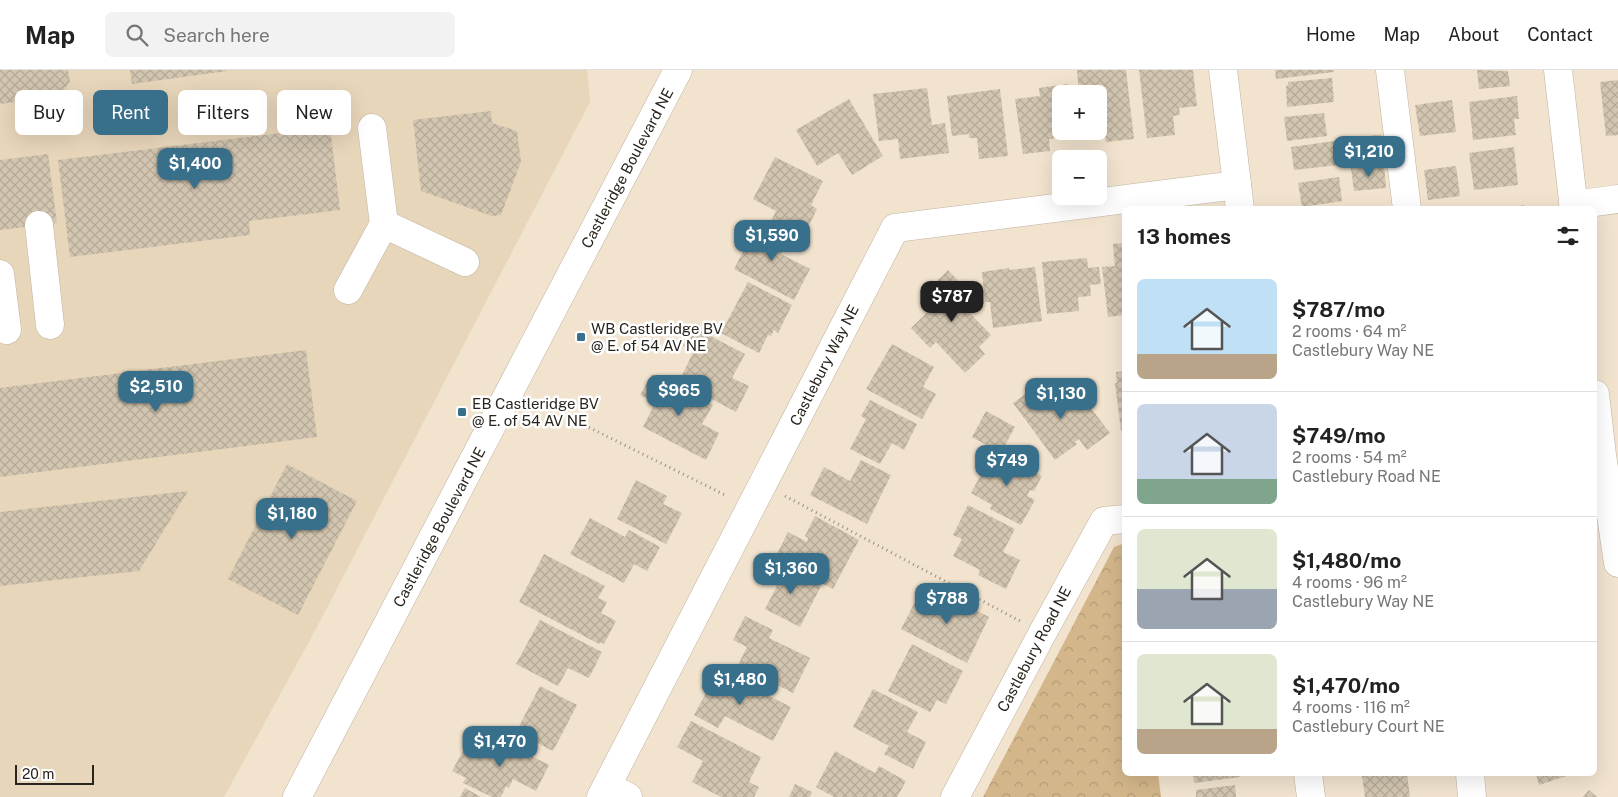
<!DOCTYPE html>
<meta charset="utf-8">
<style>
:root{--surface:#fff;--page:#f2f2f2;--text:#222;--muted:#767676;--line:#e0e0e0;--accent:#386f8a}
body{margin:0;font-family:"Public Sans",sans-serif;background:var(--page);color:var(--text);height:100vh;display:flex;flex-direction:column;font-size:19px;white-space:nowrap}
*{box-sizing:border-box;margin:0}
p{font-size:16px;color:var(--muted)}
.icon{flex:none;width:28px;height:28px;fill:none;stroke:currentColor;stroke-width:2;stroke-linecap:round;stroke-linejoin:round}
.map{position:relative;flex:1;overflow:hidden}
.panel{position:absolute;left:1122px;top:136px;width:475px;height:570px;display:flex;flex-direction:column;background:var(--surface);border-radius:8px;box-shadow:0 5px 20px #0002}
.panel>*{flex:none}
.guide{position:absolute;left:15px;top:20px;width:475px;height:45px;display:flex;gap:10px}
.fabs{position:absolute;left:1052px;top:15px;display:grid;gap:10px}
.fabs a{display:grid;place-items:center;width:55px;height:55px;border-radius:8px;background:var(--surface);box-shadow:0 5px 20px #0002;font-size:25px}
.scale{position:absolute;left:15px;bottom:12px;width:79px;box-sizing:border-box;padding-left:5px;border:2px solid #29241d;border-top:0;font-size:14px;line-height:18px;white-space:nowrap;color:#29241d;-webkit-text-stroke:4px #fff;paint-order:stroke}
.price{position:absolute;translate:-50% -42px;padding:0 11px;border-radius:10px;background:var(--accent);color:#fff;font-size:16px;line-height:32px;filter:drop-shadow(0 1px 2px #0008)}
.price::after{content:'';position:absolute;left:50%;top:30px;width:15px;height:11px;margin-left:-8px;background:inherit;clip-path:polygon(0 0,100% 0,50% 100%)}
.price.on{background:#222;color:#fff}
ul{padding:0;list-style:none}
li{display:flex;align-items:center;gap:15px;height:125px;padding:0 15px}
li+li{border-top:1px solid var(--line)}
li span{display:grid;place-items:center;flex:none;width:140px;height:100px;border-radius:8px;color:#555}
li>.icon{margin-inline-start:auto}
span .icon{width:60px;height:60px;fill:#fffc;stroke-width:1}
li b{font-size:21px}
h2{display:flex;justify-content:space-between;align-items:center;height:60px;padding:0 15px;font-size:21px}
.pill{padding:0 18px;border-radius:8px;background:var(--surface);box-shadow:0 5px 20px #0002;font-size:18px;line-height:45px}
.pill.on{background:var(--accent);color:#fff}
header{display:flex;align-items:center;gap:30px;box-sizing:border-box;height:70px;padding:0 25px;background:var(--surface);border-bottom:1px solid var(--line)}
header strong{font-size:24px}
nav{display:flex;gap:28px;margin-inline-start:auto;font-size:18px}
.search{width:350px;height:45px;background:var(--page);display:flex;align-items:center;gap:12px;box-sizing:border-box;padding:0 18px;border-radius:8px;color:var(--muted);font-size:19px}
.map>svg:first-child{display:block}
.built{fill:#e8d6ba}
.park{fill:url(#park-crowns)}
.building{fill:url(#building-cross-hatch)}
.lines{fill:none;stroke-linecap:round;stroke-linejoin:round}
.minor-casing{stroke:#c1b39f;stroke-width:29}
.path{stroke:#998f80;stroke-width:3;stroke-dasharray:1 4;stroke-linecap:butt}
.minor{stroke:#fff;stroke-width:28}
.poi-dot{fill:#386f8a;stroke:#fff;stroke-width:2}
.labels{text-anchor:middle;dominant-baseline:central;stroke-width:5;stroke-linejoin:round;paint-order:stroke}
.street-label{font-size:15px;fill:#29241d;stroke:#fff}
.poi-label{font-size:15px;fill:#29241d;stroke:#fff;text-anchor:start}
</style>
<header>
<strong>Map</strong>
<div class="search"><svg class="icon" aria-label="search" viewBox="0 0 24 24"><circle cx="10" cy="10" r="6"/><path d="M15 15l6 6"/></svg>Search here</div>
<nav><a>Home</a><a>Map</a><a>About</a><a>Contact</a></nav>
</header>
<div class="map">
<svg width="1618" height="727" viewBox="0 0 1618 727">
<defs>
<pattern id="park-crowns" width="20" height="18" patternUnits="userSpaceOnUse" patternTransform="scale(1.25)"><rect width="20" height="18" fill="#d3b68a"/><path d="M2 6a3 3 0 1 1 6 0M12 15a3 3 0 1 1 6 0" fill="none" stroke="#b59c77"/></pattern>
<pattern id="building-cross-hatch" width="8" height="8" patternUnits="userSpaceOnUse" patternTransform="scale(1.25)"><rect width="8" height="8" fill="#d3c6b1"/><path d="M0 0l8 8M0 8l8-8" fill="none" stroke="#b5aa98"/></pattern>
</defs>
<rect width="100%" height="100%" fill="#f1e3ce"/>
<polygon class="built" points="0,0 587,0 590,32 317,557 224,727 0,727"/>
<polygon class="park" points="1125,473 1125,704 1158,704 1161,727 983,727 1114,477"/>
<g class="building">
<polygon points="0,0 68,0 70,12 59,26 0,34"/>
<polygon points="130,0 226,0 227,1 132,14"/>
<polygon points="1077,0 1126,0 1134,69 1106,72 1103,53 1099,54 1099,24 1079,24"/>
<polygon points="1139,0 1193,0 1197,36 1179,38 1180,45 1173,46 1175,65 1147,68"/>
<polygon points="1275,0 1334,0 1334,2 1276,9"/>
<polygon points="1477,0 1508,1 1510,16 1479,19"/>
<polygon points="1332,8 1334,32 1287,37 1286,16 1288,15 1288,12"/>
<polygon points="1618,10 1618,65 1606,66 1600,12"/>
<polygon points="1068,14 1070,24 1061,24 1061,61 1077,61 1077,63 1057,65 1057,68 1049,69 1050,81 1023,84 1015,29 1040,26 1039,18"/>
<polygon points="927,18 932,55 945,53 949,83 900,89 898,69 879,71 873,24"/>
<polygon points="1000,19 1008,86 979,89 977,68 969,68 969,64 952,66 947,26"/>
<polygon points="1517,26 1519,49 1514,49 1516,65 1473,70 1469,32"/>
<polygon points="849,29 883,86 852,105 838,83 817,96 796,60"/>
<polygon points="1452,30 1456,62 1420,66 1415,35"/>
<polygon points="491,41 492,53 517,61 521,92 501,145 492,146 421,121 413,50"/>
<polygon points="1324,43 1327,66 1287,71 1284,47"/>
<polygon points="330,57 340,140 249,151 250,165 70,187 58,90"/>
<polygon points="1381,65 1384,91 1355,94 1352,67"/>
<polygon points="1335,71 1338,95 1294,100 1291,77"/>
<polygon points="1514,77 1518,115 1474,120 1469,83"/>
<polygon points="48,84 57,153 0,160 0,90"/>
<polygon points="775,87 823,111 811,135 817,139 803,168 771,151 776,141 753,129"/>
<polygon points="1384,94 1386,118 1354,121 1351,98"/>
<polygon points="1456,96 1460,126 1428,130 1424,100"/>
<polygon points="1339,107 1342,131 1302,137 1298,113"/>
<polygon points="1524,135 1525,139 1503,139 1503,138"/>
<polygon points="760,150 791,166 781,184 810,199 794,230 734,199"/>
<polygon points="1125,173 1125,245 1108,247 1102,197 1115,196 1113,174"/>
<polygon points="1087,188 1088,198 1099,197 1101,214 1090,215 1091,226 1078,227 1079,241 1047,244 1042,192"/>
<polygon points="1035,197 1042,251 993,258 990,232 985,232 982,202 1009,198 1009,200"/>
<polygon points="948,200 971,224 961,234 991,265 979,277 985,284 965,303 936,272 930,278 911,258 935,235 924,224"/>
<polygon points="748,212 792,235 778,263 774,260 771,266 768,265 759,283 721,263"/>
<polygon points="693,257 745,284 732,308 749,316 736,342 704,325 705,322 680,309 694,281 683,276"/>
<polygon points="892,274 934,297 923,317 936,324 922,349 866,319"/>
<polygon points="306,280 317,367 0,407 0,318"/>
<polygon points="1125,301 1125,360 1121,361 1115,313 1117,313 1116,302"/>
<polygon points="652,304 713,335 702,354 719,363 706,390 643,357 655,333 640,325"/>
<polygon points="1068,312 1088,339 1090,337 1110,363 1087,380 1079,369 1075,372 1077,374 1055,390 1013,333 1038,315 1047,327"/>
<polygon points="870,330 917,354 904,380 892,373 880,394 850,379 866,349 861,346"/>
<polygon points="986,341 1015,357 1001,383 972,367"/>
<polygon points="994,380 1042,406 1034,421 1030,420 1027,426 1035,430 1021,455 990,439 992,435 971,423"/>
<polygon points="861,390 891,405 867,454 810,425 824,397 850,411"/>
<polygon points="287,394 357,431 298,545 228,509"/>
<polygon points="636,410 667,426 663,434 682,443 666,474 617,449"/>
<polygon points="188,421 139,501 0,516 0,442"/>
<polygon points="968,435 1015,459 1003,482 1020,490 1006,519 978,505 980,500 953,486 962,469 953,465"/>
<polygon points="815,446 859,470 833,519 775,488 788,462 807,472 808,468 805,466"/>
<polygon points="590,448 625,467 629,460 660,477 647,501 634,494 624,513 570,484"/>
<polygon points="544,484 605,516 598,528 607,532 601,543 616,551 604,574 601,572 599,574 519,532"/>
<polygon points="773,492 821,516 800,557 765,539 777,516 765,510"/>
<polygon points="934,519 989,547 967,593 901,559 915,532 925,537"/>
<polygon points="745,546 773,560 769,568 810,588 793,623 738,595 747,577 733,570"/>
<polygon points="540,550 602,582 589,608 568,598 558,616 516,594"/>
<polygon points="912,574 963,601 946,634 937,630 930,642 888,621"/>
<polygon points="712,596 745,614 743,618 761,627 763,623 791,637 773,671 725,646 718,658 694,645 707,621 701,618"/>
<polygon points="540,616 577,635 553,681 516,662"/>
<polygon points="873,619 918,642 907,662 926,672 913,699 884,684 889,676 853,657"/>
<polygon points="691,651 761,687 749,712 759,717 754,727 721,727 692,712 703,691 677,677"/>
<polygon points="488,664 549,695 536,721 513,709 509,718 506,716 501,727 492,727 463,713 466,708 452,701 463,681 476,688"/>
<polygon points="835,681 875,703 879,696 906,711 897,727 834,727 816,717"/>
<polygon points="1193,704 1240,704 1240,707 1194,713"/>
<polygon points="1380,704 1407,704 1410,727 1365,727 1362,706"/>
<polygon points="1536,704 1572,704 1539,715"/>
<polygon points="795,714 812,722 810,727 789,727"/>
<polygon points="1235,715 1236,727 1196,727 1196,720"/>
<polygon points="465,718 481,727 460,727"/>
<polygon points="1589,720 1597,727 1583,727"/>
</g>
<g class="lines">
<defs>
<g id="minor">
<polyline points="1223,0 1240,139"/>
<polyline points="1390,0 1407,139"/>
<polyline points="1558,0 1574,139"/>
<polyline points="1573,135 1618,129"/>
<polyline points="384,154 465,192"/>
<polyline points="39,155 50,255"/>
<polyline points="0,204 7,260"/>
<polyline points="348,220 384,154 372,58"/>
<polyline points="1595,324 1602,385 1618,493"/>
<polyline points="1308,704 1311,727"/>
<polyline points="1470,704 1472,727"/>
<polyline points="607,716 628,727"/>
<polyline points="297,727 678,0"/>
<polyline points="601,727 895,158 1237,115"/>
<polyline points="955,727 1043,562 1104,451 1125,449"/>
</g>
</defs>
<use href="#minor" class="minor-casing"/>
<g class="path">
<polyline points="562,344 727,426"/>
<polyline points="785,426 1020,551"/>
</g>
<use href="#minor" class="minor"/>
</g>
<g class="poi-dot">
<rect x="576" y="262" width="10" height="10" rx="2.5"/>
<rect x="457" y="337" width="10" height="10" rx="2.5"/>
</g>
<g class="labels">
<g class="street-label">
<text transform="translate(627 98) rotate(-62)">Castleridge Boulevard NE</text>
<text transform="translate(824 295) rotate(-63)">Castlebury Way NE</text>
<text transform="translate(439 457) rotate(-62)">Castleridge Boulevard NE</text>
<text transform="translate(1034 579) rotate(-62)">Castlebury Road NE</text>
</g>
<g class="poi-label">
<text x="591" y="258">WB Castleridge BV<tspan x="591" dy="17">@ E. of 54 AV NE</tspan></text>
<text x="472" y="333">EB Castleridge BV<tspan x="472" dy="17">@ E. of 54 AV NE</tspan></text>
</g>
</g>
</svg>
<div class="fabs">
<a>+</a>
<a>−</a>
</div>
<div class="scale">20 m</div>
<b class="price" style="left:1369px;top:108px">$1,210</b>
<b class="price" style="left:195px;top:120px">$1,400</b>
<b class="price" style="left:772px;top:192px">$1,590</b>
<b class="price on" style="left:952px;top:253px">$787</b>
<b class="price" style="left:156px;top:343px">$2,510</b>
<b class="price" style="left:679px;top:347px">$965</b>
<b class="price" style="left:1061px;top:350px">$1,130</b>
<b class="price" style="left:1007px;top:417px">$749</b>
<b class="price" style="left:292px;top:470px">$1,180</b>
<b class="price" style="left:791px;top:525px">$1,360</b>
<b class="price" style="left:947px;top:555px">$788</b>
<b class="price" style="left:740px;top:636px">$1,480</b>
<b class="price" style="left:500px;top:698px">$1,470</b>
<div class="guide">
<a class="pill">Buy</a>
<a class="pill on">Rent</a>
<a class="pill">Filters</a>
<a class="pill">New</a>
</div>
<section class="panel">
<h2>13 homes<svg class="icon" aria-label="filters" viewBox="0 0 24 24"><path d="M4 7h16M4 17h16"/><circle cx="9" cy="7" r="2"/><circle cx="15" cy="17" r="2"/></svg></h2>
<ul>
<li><span style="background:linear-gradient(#bfe0f5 75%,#b9a48a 0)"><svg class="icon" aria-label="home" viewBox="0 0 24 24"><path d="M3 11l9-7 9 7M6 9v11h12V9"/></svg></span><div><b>$787/mo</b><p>2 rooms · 64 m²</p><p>Castlebury Way NE</p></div></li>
<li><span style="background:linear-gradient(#c9d6e8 75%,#7fa58c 0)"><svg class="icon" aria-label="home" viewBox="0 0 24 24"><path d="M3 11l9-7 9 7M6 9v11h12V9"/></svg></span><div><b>$749/mo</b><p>2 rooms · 54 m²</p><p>Castlebury Road NE</p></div></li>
<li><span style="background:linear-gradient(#dfe7d0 60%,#9aa5b1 0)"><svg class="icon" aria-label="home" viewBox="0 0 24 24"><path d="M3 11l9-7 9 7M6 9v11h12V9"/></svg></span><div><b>$1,480/mo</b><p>4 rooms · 96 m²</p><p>Castlebury Way NE</p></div></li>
<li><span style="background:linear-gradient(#dfe7d0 75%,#b9a48a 0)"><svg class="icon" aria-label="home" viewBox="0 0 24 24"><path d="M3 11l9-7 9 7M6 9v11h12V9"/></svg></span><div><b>$1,470/mo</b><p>4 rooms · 116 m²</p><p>Castlebury Court NE</p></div></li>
</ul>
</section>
</div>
